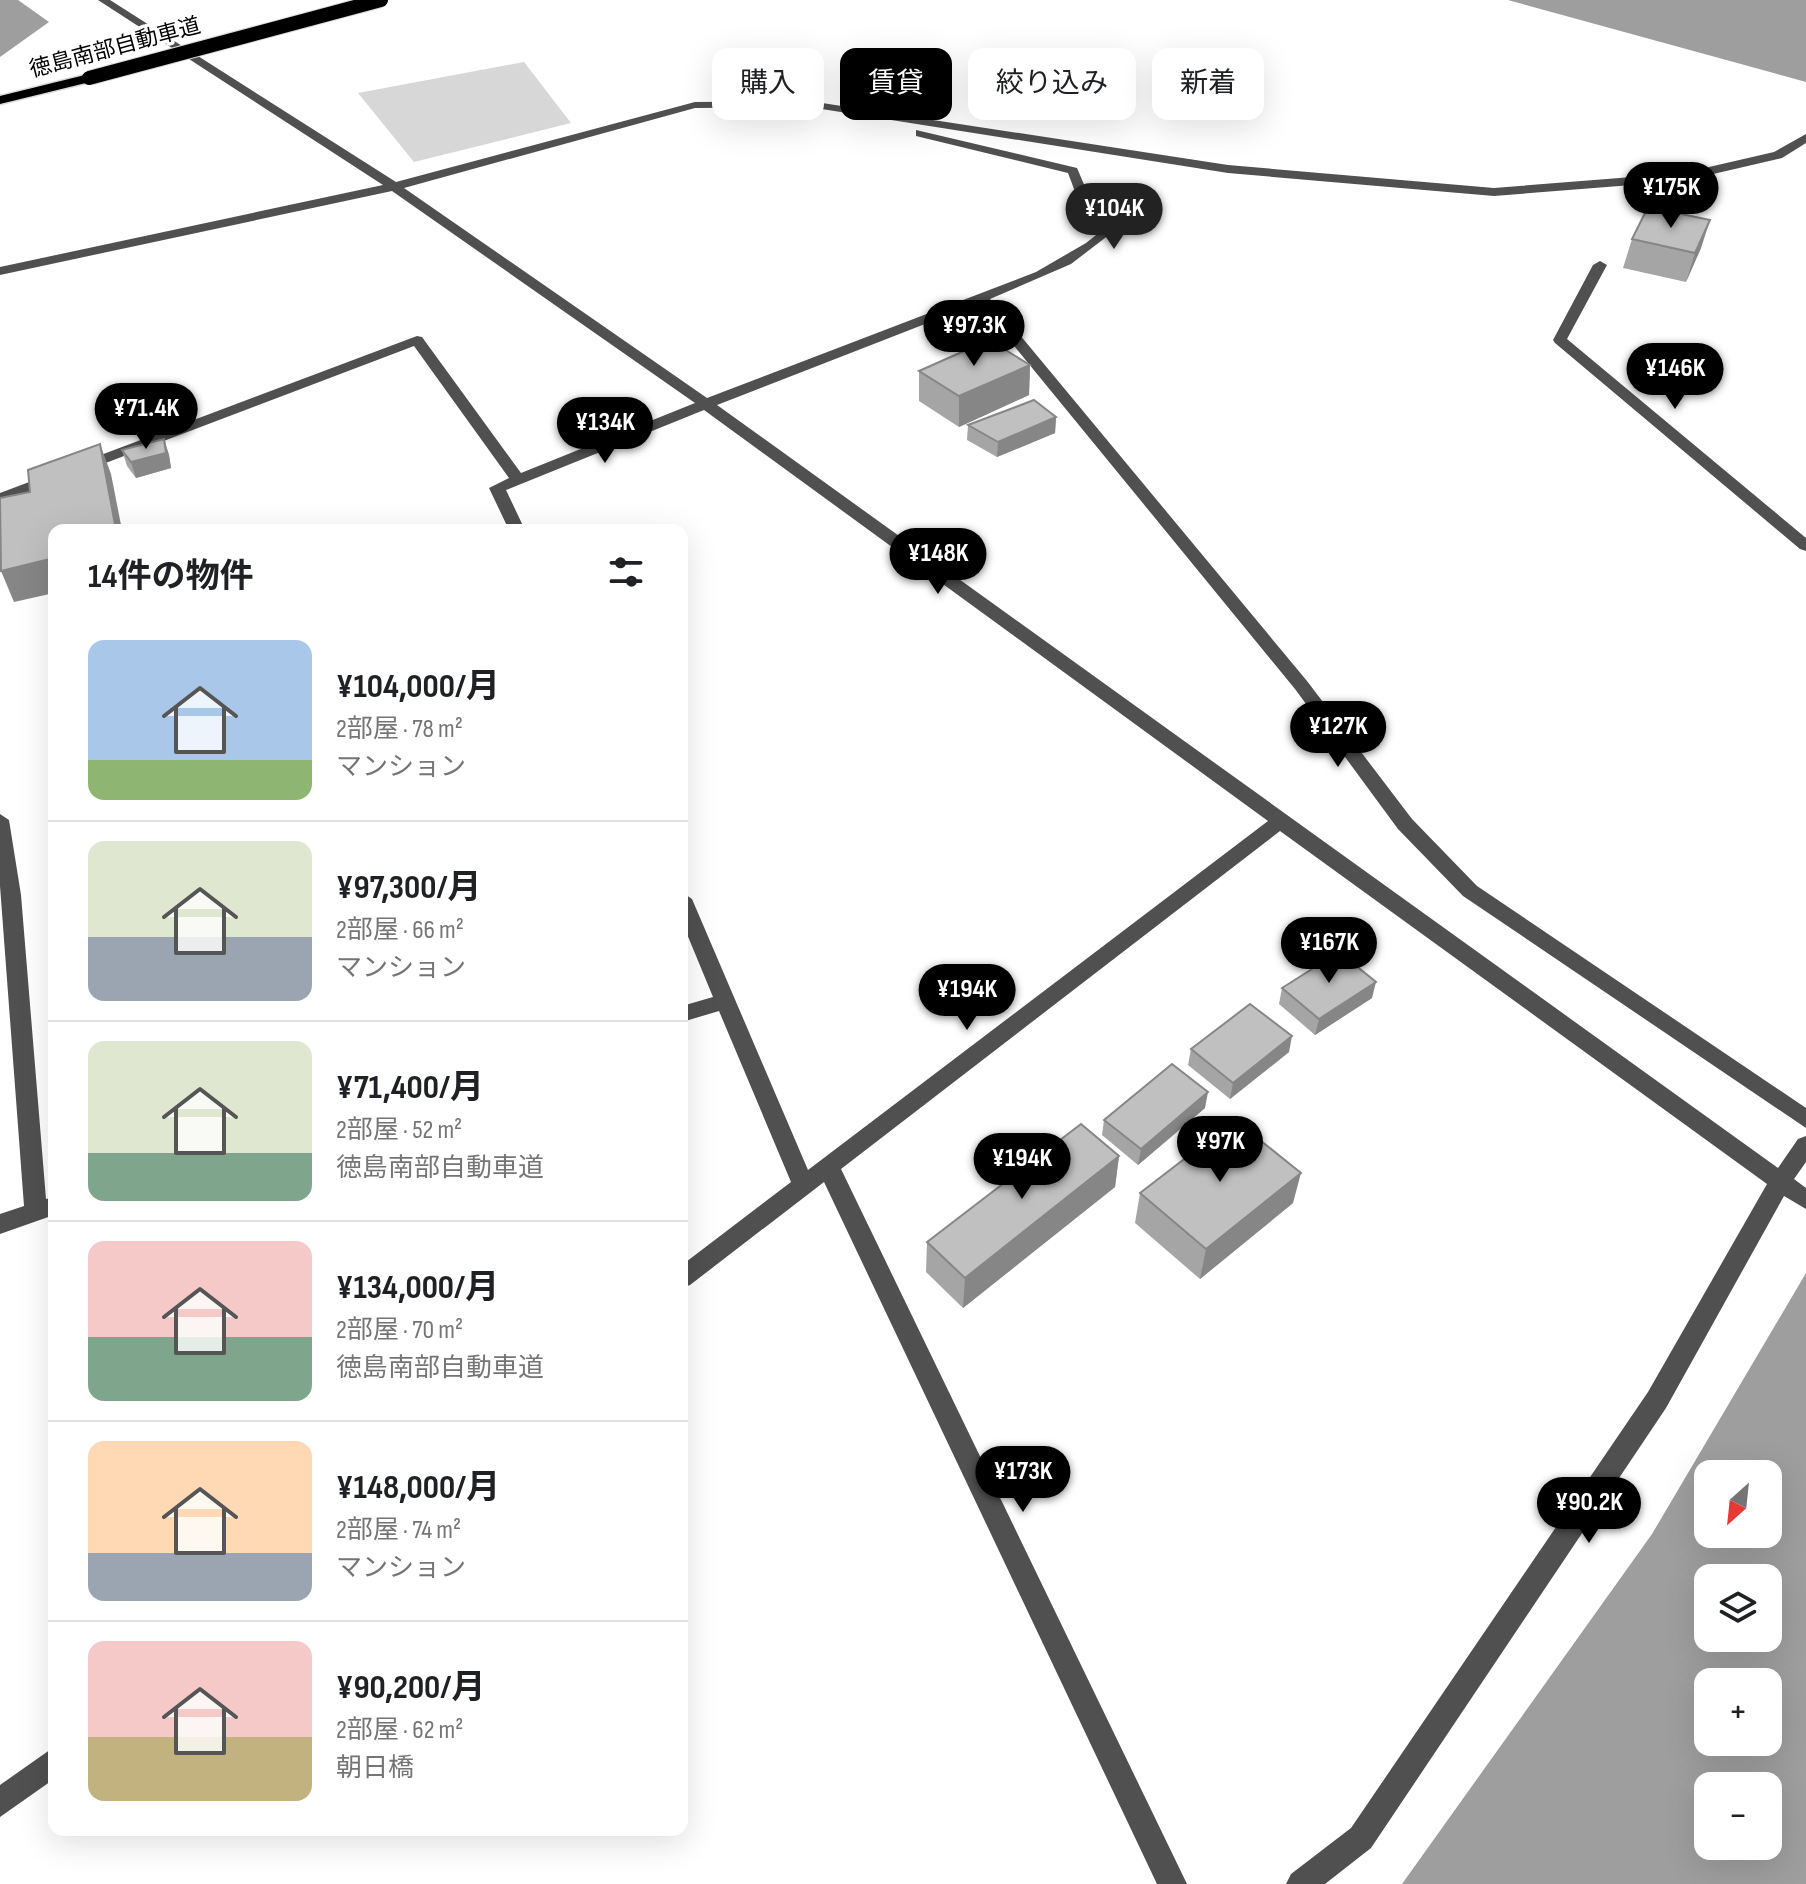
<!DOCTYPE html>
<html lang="ja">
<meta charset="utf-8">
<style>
:root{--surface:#fff;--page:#f6f6f6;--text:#202124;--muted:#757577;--line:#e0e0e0;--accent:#000}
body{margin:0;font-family:"Sofia Sans Condensed","Noto Sans JP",sans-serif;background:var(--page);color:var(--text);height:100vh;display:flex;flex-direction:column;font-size:30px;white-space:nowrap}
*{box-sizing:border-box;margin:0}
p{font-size:26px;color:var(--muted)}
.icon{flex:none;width:44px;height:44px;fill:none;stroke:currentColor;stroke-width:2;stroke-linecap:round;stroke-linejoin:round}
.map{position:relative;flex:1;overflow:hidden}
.side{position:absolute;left:48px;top:524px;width:640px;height:1312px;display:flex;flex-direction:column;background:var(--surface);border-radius:16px;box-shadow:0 8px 32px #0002}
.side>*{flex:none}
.hud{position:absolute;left:712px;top:48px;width:760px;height:72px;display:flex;gap:16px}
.needle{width:52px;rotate:207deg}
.controls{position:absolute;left:1694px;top:1460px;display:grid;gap:16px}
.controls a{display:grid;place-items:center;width:88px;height:88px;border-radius:16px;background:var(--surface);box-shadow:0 8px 32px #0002;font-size:40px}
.price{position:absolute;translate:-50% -68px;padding:0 18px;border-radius:28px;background:var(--accent);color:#fff;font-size:26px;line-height:52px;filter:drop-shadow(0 2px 4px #0008)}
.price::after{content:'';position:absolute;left:50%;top:48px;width:24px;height:18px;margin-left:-12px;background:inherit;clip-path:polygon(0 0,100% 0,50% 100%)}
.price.selected{background:#222;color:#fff}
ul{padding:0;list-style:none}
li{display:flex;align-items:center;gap:24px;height:200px;padding:0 40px}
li+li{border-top:2px solid var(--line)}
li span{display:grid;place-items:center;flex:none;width:224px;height:160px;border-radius:16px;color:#555}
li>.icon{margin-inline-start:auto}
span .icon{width:96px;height:96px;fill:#fffc;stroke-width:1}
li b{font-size:34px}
h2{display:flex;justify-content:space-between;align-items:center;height:96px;padding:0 40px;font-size:34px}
.chip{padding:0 28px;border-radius:16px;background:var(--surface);box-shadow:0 8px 32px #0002;font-size:28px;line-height:72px}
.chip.selected{background:var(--accent);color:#fff}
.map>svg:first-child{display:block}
.green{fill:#d7d7d7}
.water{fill:#9e9e9e;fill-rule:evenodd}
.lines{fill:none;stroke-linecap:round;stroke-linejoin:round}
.highway-casing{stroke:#dbdbdb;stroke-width:3}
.minor{fill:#505050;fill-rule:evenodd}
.highway{fill:#000;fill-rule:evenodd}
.highway-bridge-casing{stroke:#dbdbdb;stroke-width:16;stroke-linecap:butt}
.highway-bridge{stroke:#000;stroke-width:14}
.wall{fill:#a5a5a5}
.shaded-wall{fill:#868686}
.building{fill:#c0c0c0;stroke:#868686;stroke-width:2}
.labels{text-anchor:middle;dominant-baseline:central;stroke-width:7;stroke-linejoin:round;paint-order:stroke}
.far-street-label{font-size:22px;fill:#000;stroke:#fff}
</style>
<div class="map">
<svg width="1806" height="1884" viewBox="0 0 1806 1884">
<rect width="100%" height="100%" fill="#fff"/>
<polygon class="green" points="524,62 571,123 414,162 358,93"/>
<g class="water">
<polygon points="0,0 18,0 49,22 0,57"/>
<polygon points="1508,0 1806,0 1806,82"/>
<path d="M1806,1273V1884H1402L1652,1534ZM1708,1474H1768V1534H1708ZM1768,1578V1638H1708V1578ZM1708,1682H1768V1742H1708ZM1708,1786H1768V1846H1708Z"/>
</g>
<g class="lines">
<defs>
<polygon id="highway" points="89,74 94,75 94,81 0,104 0,96"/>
</defs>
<use href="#highway" class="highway-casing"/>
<g class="minor">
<polygon points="98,0 110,0 396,182 695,102 809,101 1228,165 1494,188 1683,173 1774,152 1806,134 1806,143 1782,158 1683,181 1494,196 1228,173 809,107 695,108 404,188 707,398 1036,272 1086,243 1105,228 1077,197 1068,173 916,136 916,130 1077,168 1089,196 1118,228 1071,264 990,299 1307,681 1412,819 1477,886 1806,1108 1806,1128 1463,896 1398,829 1295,689 979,303 717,405 1778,1168 1798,1139 1806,1136 1806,1162 1794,1179 1806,1188 1806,1209 1784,1196 1666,1408 1371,1848 1325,1884 1286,1884 1291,1874 1351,1828 1648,1392 1767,1184 1280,831 841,1169 1187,1884 1157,1884 824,1182 690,1285 682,1288 682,1265 791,1182 719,1011 682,1022 682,1006 713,997 682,922 682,892 692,899 808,1170 1268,821 704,410 506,490 525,530 509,530 489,488 509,478 414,346 0,503 0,493 417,336 422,337 521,473 695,403 392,191 0,275 0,267 383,185"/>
<polygon points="1600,261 1607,265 1567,339 1806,538 1806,551 1800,549 1555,343 1553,340 1593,265"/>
<polygon points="0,814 9,820 21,895 46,1199 54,1197 54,1215 0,1234 0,1214 24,1206 0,886"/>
<polygon points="54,1747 54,1779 0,1817 0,1785"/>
</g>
<use href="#highway" class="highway"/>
<defs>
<polyline id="highway-bridge" points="89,78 381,0"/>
</defs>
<use href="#highway-bridge" class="highway-bridge-casing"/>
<use href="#highway-bridge" class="highway-bridge"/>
</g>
<g class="wall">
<polygon points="1632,239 1701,248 1686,282 1623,268"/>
<polygon points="1030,365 1029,395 959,427 919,401 919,371"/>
<polygon points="1056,417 1055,433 997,457 967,440 968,425"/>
<polygon points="164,439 169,455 171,468 136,478 127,466 122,450"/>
<polygon points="1282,988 1372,998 1315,1035 1279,1004"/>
<polygon points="1191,1049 1289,1052 1230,1099 1188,1065"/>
<polygon points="1205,1108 1138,1165 1102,1135 1104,1120"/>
<polygon points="1119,1156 1115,1187 963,1308 926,1272 927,1242"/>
<polygon points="1140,1193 1293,1203 1200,1279 1135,1223"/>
</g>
<g class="shaded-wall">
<polygon points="1710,220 1701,248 1686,282 1695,253"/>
<polygon points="1030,365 1029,395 959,427 959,396"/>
<polygon points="1056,417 1055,433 997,457 998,442"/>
<polygon points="164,439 169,455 171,468 136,478 131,462"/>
<polygon points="100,444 111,474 122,530 116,530"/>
<polygon points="54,558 54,593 14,602 1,571"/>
<polygon points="1376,982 1372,998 1315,1035 1319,1019"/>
<polygon points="1292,1036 1289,1052 1230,1099 1233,1083"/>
<polygon points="1208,1092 1205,1108 1138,1165 1141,1149"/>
<polygon points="1119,1156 1115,1187 963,1308 965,1278"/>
<polygon points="1301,1173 1293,1203 1200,1279 1206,1249"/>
</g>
<g class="building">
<polygon points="1648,207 1710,220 1695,253 1632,239"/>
<polygon points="989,340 1030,365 959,396 919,371"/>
<polygon points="1034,400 1056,417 998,442 968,425"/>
<polygon points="164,439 166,453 131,462 122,450"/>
<polygon points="100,444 116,530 54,530 54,558 1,571 0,498 30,492 28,470"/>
<polygon points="1339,952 1376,982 1319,1019 1282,988"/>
<polygon points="1250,1004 1292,1036 1233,1083 1191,1049"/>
<polygon points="1172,1064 1208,1092 1141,1149 1104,1120"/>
<polygon points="1235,1120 1301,1173 1206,1249 1140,1193"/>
<polygon points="1081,1124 1119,1156 965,1278 927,1242"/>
</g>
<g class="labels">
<g class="far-street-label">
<text transform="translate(115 48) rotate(-15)">徳島南部自動車道</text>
</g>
</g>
</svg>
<div class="controls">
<a><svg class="needle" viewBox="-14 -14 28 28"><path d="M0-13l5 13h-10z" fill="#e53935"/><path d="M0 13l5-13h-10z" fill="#757577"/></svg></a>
<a><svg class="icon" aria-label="layers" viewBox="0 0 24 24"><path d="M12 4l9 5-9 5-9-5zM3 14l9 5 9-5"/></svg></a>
<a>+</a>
<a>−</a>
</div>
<b class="price" style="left:1671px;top:230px">¥175K</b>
<b class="price selected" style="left:1114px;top:251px">¥104K</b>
<b class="price" style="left:974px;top:368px">¥97.3K</b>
<b class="price" style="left:1675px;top:411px">¥146K</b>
<b class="price" style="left:146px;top:451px">¥71.4K</b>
<b class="price" style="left:605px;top:465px">¥134K</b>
<b class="price" style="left:938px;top:596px">¥148K</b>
<b class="price" style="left:1338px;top:769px">¥127K</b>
<b class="price" style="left:1329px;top:985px">¥167K</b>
<b class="price" style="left:967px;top:1032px">¥194K</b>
<b class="price" style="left:1220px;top:1184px">¥97K</b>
<b class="price" style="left:1022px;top:1201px">¥194K</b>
<b class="price" style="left:1023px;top:1514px">¥173K</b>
<b class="price" style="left:1589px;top:1545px">¥90.2K</b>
<div class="hud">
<a class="chip">購入</a>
<a class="chip selected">賃貸</a>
<a class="chip">絞り込み</a>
<a class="chip">新着</a>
</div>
<section class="side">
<h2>14件の物件<svg class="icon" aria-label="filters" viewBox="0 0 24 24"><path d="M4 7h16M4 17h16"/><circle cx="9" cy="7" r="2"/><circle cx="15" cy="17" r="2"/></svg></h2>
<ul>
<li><span style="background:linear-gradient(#a9c7e8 75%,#8fb573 0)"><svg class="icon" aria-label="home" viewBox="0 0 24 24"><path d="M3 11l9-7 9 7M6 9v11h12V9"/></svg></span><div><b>¥104,000/月</b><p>2部屋 · 78 m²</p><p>マンション</p></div></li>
<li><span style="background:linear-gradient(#dfe7d0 60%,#9aa5b1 0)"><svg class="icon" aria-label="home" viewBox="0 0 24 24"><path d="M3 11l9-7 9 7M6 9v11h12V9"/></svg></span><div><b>¥97,300/月</b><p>2部屋 · 66 m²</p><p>マンション</p></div></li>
<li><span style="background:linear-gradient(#dfe7d0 70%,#7fa58c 0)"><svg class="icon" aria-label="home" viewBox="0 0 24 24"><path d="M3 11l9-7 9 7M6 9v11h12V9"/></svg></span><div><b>¥71,400/月</b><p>2部屋 · 52 m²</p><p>徳島南部自動車道</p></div></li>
<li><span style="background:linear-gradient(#f6c9c9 60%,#7fa58c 0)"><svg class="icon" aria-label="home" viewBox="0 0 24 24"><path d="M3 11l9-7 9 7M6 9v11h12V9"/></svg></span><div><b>¥134,000/月</b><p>2部屋 · 70 m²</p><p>徳島南部自動車道</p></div></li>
<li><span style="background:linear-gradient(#ffd9b3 70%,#9aa5b1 0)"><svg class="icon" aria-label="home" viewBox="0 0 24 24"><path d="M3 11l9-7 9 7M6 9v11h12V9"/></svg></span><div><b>¥148,000/月</b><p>2部屋 · 74 m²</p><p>マンション</p></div></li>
<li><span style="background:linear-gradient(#f6c9c9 60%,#c2b280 0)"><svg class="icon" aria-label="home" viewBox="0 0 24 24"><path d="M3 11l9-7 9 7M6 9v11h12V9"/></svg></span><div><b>¥90,200/月</b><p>2部屋 · 62 m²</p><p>朝日橋</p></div></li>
</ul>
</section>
</div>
